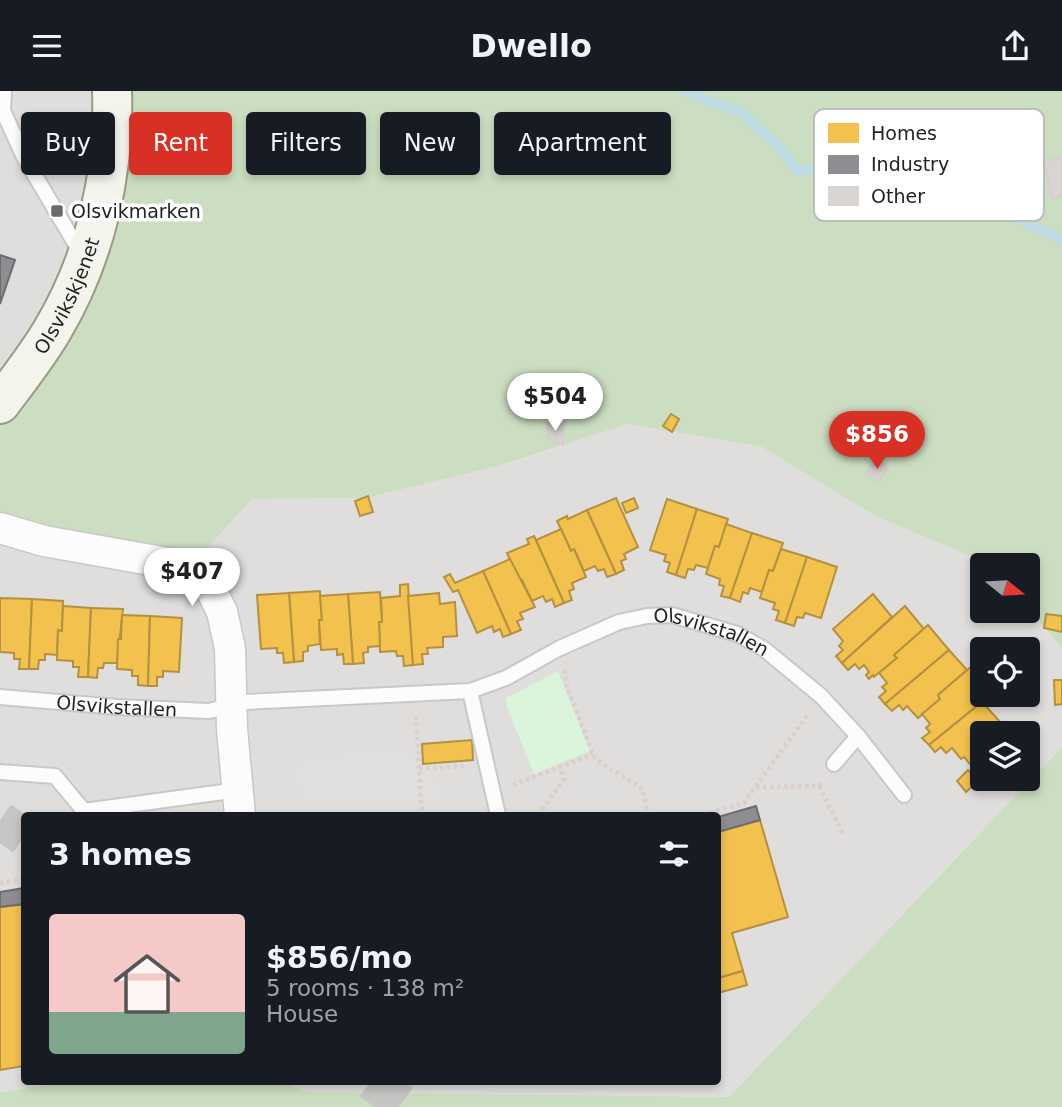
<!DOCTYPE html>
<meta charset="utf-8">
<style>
:root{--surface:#171b24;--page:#20242c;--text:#f1f3f6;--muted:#9ea1a6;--accent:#d93025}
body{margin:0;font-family:"DejaVu Sans",sans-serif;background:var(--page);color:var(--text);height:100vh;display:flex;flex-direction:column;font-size:26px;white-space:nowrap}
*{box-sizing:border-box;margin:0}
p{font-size:23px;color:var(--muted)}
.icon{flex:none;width:38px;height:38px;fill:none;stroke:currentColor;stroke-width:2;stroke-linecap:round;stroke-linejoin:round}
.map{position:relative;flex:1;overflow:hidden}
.details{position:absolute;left:21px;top:721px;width:700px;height:273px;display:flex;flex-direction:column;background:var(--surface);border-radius:7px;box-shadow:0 4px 10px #0003}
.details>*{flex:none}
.hud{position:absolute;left:21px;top:21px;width:700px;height:63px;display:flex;gap:14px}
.needle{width:46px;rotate:108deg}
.controls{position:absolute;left:970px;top:462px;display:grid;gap:14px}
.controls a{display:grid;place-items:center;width:70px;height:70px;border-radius:7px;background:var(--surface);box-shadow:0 4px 10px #0003;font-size:35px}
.price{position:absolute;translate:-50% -60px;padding:0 16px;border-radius:24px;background:#fff;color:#222;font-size:23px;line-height:46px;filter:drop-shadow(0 2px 4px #0008)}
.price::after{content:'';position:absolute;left:50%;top:42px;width:21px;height:16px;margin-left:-10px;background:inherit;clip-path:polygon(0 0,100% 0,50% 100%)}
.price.active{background:var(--accent);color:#fff}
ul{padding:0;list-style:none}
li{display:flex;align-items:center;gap:21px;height:175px;padding:0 28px}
li span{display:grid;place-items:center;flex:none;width:196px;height:140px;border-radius:7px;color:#555}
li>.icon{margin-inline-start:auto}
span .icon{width:84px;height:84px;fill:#fffc;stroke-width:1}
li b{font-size:30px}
h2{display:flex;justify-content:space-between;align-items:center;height:84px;padding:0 28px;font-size:30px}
.tag{padding:0 24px;border-radius:7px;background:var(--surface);box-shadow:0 4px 10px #0003;font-size:24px;line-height:63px}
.tag.active{background:var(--accent);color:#fff}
header{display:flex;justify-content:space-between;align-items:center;height:91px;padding:0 28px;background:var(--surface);font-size:32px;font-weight:600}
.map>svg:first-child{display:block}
.residential{fill:#dfdedc;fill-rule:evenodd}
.forest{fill:#cbdec1}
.park{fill:#daf5da}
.parking{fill:#e0dfde}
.homes{fill:#f2c14e;stroke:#b49141;stroke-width:2}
.industry{fill:#8d8d92;stroke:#6d6d70;stroke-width:2}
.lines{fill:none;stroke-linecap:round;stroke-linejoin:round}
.stream{stroke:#bfdbe3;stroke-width:10}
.building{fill:#d7d4d2;stroke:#d3d0cc;stroke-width:2}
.primary-tunnel{stroke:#c7c5c3;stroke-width:38;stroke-dasharray:38 19;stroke-linecap:butt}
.lane-casing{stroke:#c9c8c7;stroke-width:18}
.street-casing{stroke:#c9c8c7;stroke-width:33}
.secondary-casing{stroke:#999a82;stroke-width:42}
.path{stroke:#dccecd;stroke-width:4.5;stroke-dasharray:3.5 3.5;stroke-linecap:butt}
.lane{stroke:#fdfcfc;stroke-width:14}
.street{stroke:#fdfcfc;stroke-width:30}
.secondary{stroke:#f4f4ed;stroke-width:38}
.poi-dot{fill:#6a6968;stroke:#fff;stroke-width:2.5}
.labels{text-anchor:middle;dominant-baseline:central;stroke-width:7;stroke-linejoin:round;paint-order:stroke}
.poi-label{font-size:19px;fill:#222;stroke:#fff;text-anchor:start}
.street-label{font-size:19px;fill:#222;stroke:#fff}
.key{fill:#fff;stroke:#bdbdbd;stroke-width:2}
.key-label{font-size:19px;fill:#222}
</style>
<header><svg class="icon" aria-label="menu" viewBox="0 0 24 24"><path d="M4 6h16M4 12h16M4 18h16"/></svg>Dwello<svg class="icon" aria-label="share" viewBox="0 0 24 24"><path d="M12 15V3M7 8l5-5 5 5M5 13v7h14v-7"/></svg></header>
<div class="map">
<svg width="1062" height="1016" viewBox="0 0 1062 1016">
<rect width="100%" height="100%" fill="#f0eeeb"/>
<g class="residential">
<polygon points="0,0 112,0 107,91 0,313"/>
<path d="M628,333L762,356L875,425L991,474H982V520H1027V516L1062,557V656L729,1006L309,1001L276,991L718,990V724H24V990L69,991L0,1001V437L190,476L252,408L366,407L498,375ZM982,558H1027V604H982ZM982,642H1027V688H982Z"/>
</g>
<g class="forest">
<polygon points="112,0 1062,0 1062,557 1027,516 1027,474 991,474 875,425 762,356 628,333 498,375 366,407 252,408 190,476 0,437 0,313 53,239"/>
<polygon points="1062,656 1062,1016 0,1016 0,1001 69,991 276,990 309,1001 729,1006"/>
</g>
<polygon class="park" points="558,580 590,660 534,683 507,616 506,607"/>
<polygon class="parking" points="439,659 441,724 297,724 296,662"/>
<g class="homes">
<polygon points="671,323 679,328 672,341 663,335"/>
<polygon points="368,405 373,421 360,425 355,410"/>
<polygon points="616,407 638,456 624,463 626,468 621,470 624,479 616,483 587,419"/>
<polygon points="634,407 638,417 626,422 622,412"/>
<polygon points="667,408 697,418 676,484 667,481 670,472 664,470 666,464 650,459"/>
<polygon points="697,418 728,428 719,456 715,455 708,477 696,474 694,479 688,478 685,487 676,484"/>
<polygon points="587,419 616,483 607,486 604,478 598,480 595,475 584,480 574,458 571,460 557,430 567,425 568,428"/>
<polygon points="726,433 752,442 730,507 721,505 724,495 719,494 720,488 706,483 715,455 719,456"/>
<polygon points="561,438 571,460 574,458 586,486 572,492 574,498 569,500 572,509 564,512 536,449"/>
<polygon points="752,442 783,452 773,480 769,479 762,501 750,497 748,503 743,501 740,511 730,507"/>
<polygon points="534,445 564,512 555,516 552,508 546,511 543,505 532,510 522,489 519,490 507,462 529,453 527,448"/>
<polygon points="781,458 807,466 785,532 776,529 779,520 773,518 775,512 760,507 769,479 773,480"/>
<polygon points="807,466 837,476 821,527 805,522 803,527 797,526 794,535 785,532"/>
<polygon points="510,468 535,516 520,522 523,528 517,530 521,539 511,543 483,480"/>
<polygon points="483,480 511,543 503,546 500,538 494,541 492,535 477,542 458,499 453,501 444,486 450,483 455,492"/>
<polygon points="408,493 413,574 404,575 403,565 397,565 396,560 380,561 379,531 382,531 381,507 400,505 400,494"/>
<polygon points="320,500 322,529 319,529 320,553 308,555 308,560 303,561 303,570 294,571 289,502"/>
<polygon points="380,501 382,531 379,531 380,555 368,556 368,561 363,562 364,572 353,573 348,503"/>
<polygon points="289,502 294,571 284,572 283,562 277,562 277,557 261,558 257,504"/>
<polygon points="439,502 440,513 455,511 457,545 443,546 443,556 427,557 428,563 422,563 423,573 413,574 408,505"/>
<polygon points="348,503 353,573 344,573 343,563 337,564 337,558 321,559 319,529 322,529 320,505"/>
<polygon points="873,503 892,526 842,572 836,565 843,559 839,555 843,550 833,538"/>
<polygon points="0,507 32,508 29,578 19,578 20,568 14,568 14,562 0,561"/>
<polygon points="32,508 63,510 62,540 58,539 57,564 45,563 45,569 39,569 38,578 29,578"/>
<polygon points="63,515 91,517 88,586 78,586 79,576 73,576 73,570 57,569 58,539 62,540"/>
<polygon points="905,515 924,538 894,564 897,567 874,586 873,584 869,588 866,584 869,581 864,574 859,578 855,573 848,579 842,572"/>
<polygon points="91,517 123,518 117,572 104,572 103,577 98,577 97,587 88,586"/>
<polygon points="1046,523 1062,525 1062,541 1044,537"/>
<polygon points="122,524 150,525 148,595 138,594 138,585 132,585 132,579 117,578 118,548 121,548"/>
<polygon points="150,525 182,527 179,581 163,580 163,586 157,586 157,595 148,595"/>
<polygon points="928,534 949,559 885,613 879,606 886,600 882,596 887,592 879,582 897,567 894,564"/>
<polygon points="949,559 967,579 938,604 940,608 918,627 907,615 903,619 899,614 892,620 885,613"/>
<polygon points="972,575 982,587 982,604 990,604 929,654 922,647 930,641 926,637 930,633 922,623 940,608 938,604"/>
<polygon points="1054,589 1062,589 1062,613 1055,614"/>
<polygon points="982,611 1002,633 996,638 1000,642 982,642 980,685 964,666 961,668 952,657 946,662 941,656 935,661 929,654"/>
<polygon points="472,649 473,669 423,673 422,653"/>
<polygon points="968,679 978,690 966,701 957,690"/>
<polygon points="760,729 788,826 732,842 743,880 718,887 718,741"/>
<polygon points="24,813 24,975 0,979 0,816"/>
<polygon points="743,880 747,894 718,902 718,887"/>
</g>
<g class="industry">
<polygon points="0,164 15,169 0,213"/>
<polygon points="756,715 760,729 718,741 718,726"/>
<polygon points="24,797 24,813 0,816 0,801"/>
</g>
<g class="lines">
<polyline class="stream" points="684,0 742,22 782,59 796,79 845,77 952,108 997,117 1062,149"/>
</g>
<g class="building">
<polygon points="1062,66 1062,105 1052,107 1044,71"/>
<polygon points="547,332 562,333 563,354 548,347"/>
<polygon points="877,369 888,377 878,391 866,383"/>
</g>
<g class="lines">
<g class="primary-tunnel">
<polyline points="0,729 24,746"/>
<polyline points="371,990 407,1016"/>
</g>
<defs>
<g id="lane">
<polyline points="4,0 3,20 24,66 82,164"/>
<polyline points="470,600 498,724"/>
<path id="s1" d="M0,606L117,616L209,620L244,611L470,600L506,587L560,557L619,531L647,525L672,524L737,543L764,558L821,605L858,645L904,704"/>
<polyline points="834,673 858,645"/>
<polyline points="0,681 55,685 84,720 238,699"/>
</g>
<polyline id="street" points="0,437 44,450 190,476 207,490 222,521 230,557 232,638 240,724"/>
<g id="secondary">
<path id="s2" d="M0,313C18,289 38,264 53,238C95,167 115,82 112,0"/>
</g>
</defs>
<use href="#lane" class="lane-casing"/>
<use href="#street" class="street-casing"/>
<use href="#secondary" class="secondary-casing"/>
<g class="path">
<polyline points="565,579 566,593 595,668 643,698 648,724"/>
<polyline points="416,625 422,724"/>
<polyline points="419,678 464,675"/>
<polyline points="513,694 593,663"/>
<polyline points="819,695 843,743"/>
<polyline points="756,696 819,695 822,690"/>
<polyline points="538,724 564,688 560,676"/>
<polyline points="703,724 744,712 808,623"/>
<polyline points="0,792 24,788"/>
</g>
<use href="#lane" class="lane"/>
<use href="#street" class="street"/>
<use href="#secondary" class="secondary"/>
</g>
<rect class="poi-dot" x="50" y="113" width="14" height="14" rx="3.5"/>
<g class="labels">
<g class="poi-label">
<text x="71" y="120">Olsvikmarken</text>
</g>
<g class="street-label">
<text stroke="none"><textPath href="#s2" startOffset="128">Olsvikskjenet</textPath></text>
<text stroke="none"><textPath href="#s1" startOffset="732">Olsvikstallen</textPath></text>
<text stroke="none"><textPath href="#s1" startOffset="117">Olsvikstallen</textPath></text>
</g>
</g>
<rect x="814" y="18" width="230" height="112" rx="10" class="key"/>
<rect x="828" y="32" width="31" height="20" fill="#f2c14e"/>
<rect x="828" y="64" width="31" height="19" fill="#8d8d92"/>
<rect x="828" y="95" width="31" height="20" fill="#d7d4d2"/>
<g class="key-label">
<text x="871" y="49">Homes</text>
<text x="871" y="80">Industry</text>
<text x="871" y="112">Other</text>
</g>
</svg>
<div class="controls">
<a><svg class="needle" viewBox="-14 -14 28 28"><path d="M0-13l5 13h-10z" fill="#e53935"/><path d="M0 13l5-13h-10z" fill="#9ea1a6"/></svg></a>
<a><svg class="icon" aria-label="locate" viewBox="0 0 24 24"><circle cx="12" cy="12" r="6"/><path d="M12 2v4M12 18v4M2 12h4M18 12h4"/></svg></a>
<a><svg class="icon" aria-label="layers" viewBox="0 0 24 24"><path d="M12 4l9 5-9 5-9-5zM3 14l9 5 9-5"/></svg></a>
</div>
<b class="price" style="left:555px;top:342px">$504</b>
<b class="price active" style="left:877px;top:380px">$856</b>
<b class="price" style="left:192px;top:517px">$407</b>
<div class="hud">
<a class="tag">Buy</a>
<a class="tag active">Rent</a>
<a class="tag">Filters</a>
<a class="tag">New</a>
<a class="tag">Apartment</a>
</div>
<section class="details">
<h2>3 homes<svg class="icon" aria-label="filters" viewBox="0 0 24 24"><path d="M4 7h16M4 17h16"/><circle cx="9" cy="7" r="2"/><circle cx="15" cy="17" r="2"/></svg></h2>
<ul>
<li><span style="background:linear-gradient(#f6c9c9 70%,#7fa58c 0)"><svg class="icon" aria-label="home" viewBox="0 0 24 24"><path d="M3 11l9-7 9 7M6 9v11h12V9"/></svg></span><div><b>$856/mo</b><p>5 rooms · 138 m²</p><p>House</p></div></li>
</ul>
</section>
</div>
